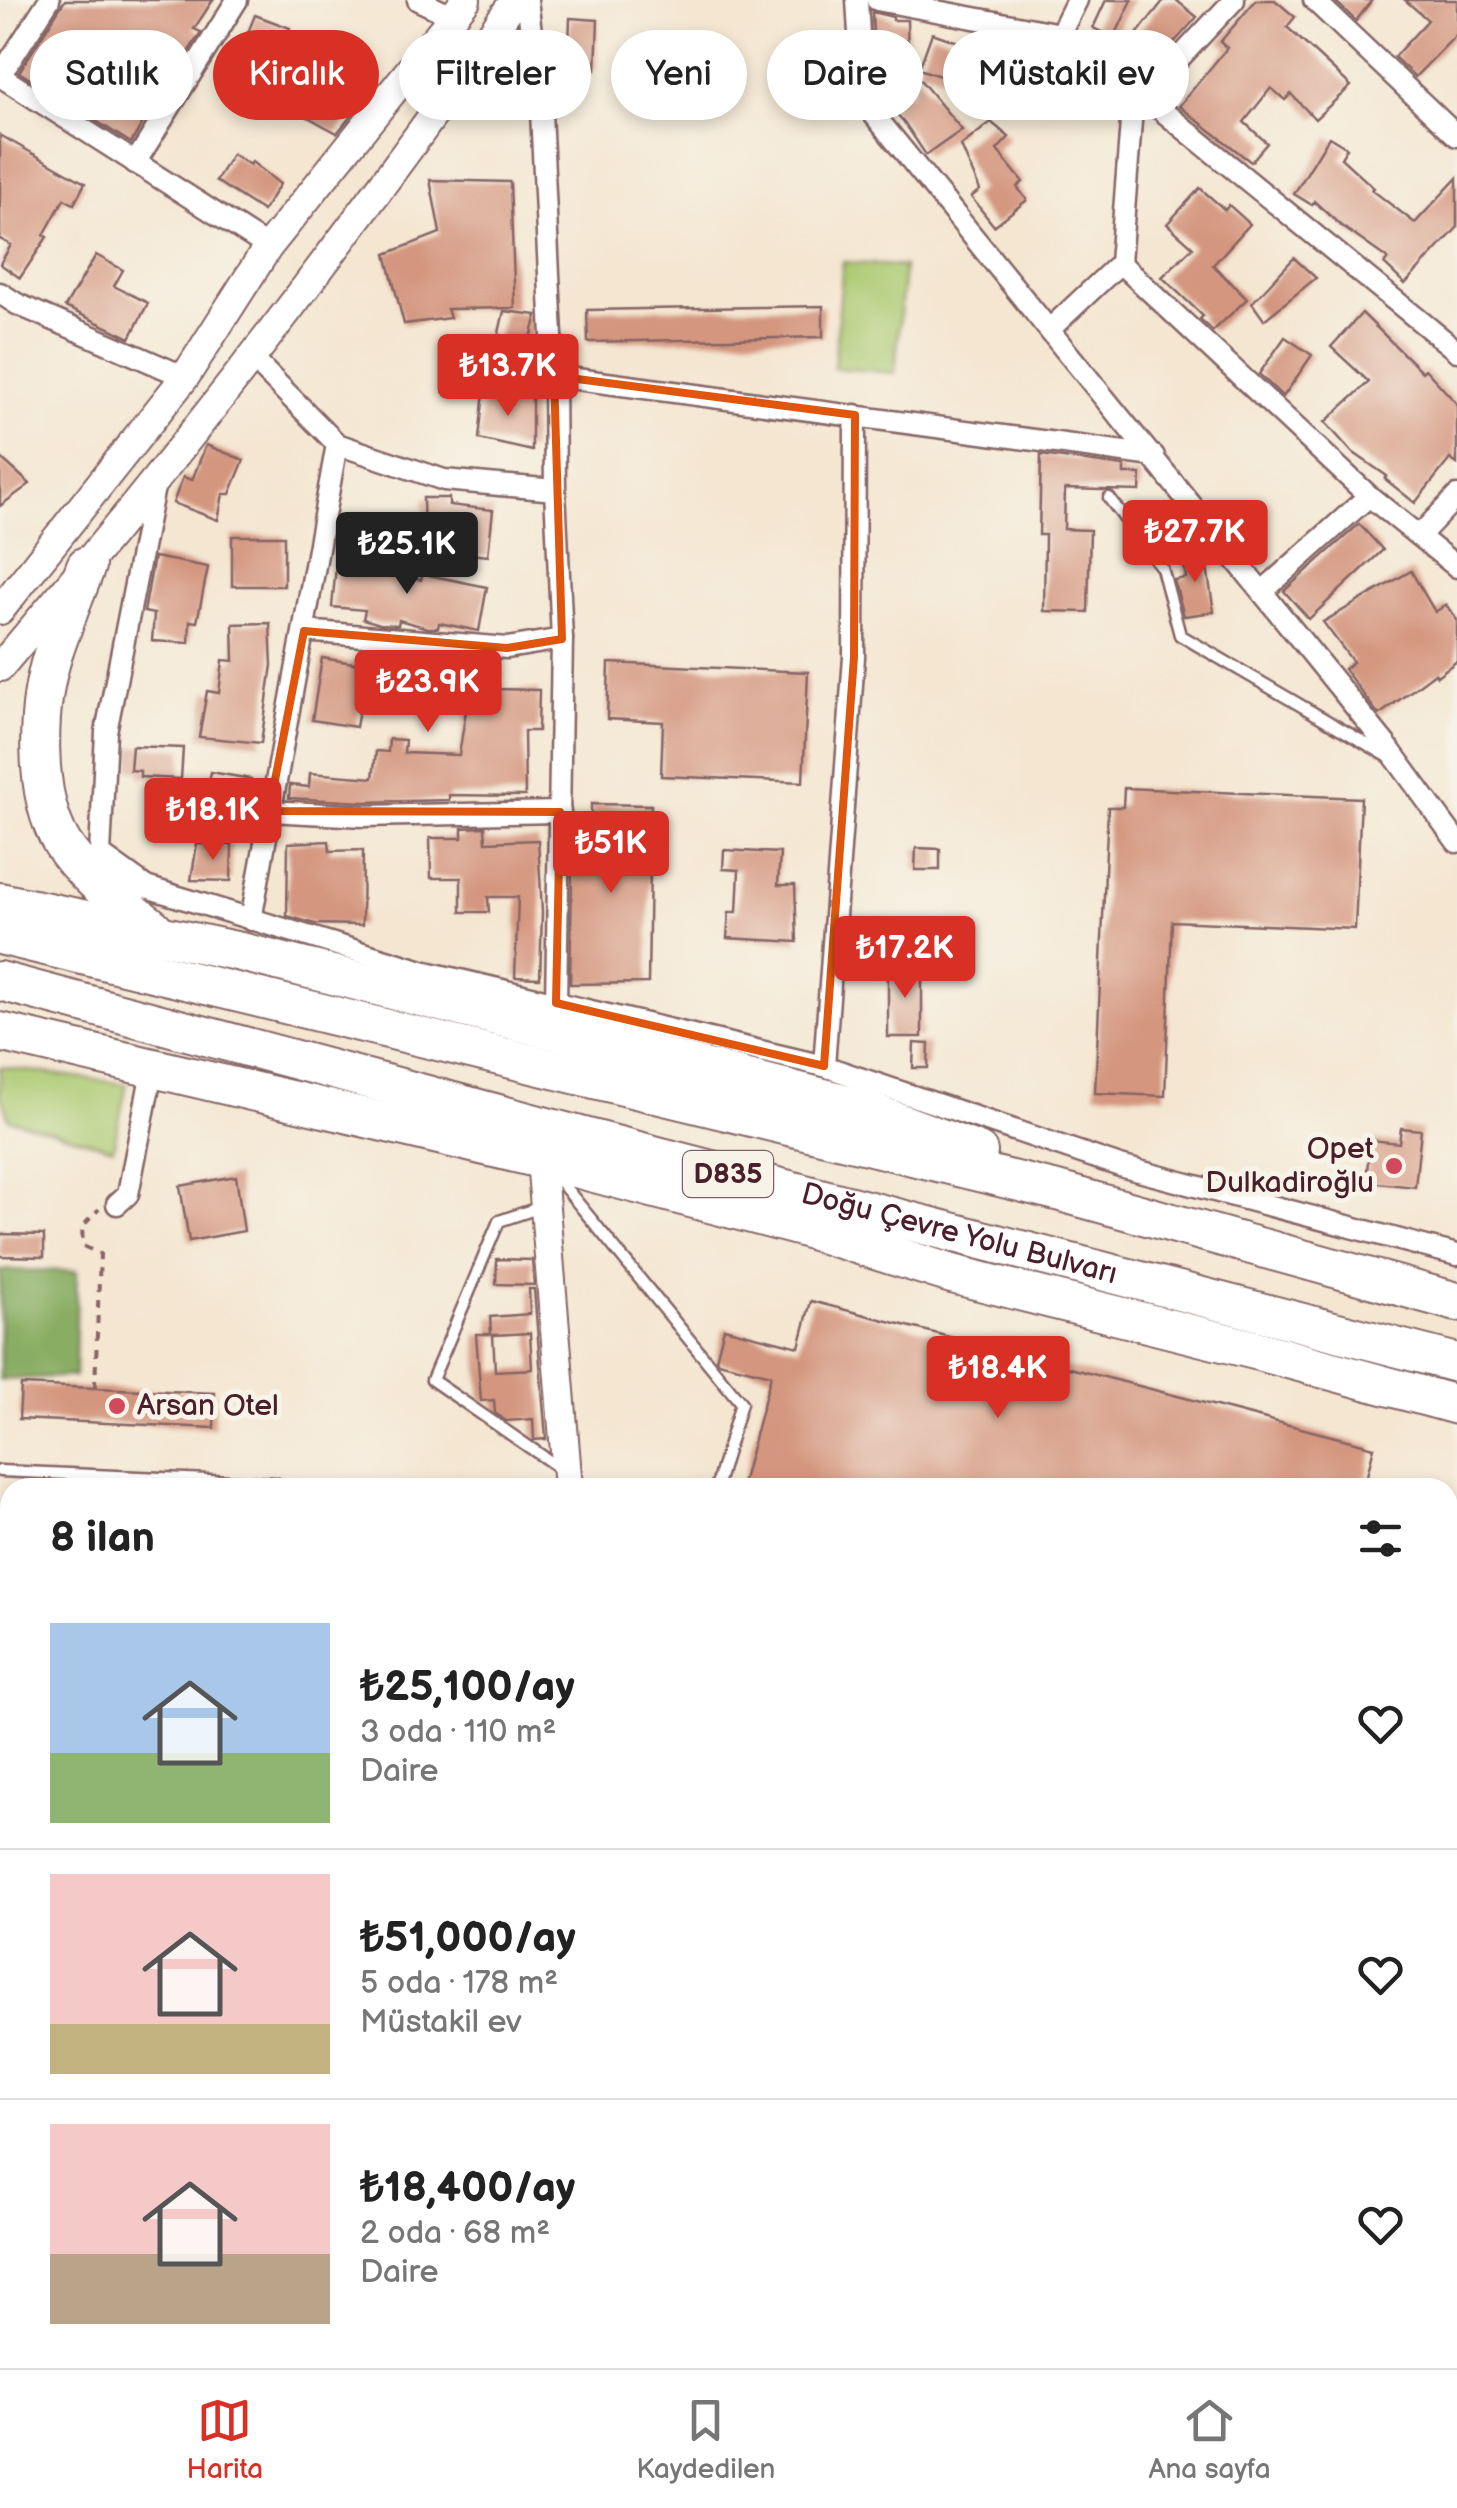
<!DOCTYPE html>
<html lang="tr">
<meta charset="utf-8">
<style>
:root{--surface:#fff;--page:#f2f2f2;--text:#222;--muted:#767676;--line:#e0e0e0;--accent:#d93025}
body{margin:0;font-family:"Balsamiq Sans",sans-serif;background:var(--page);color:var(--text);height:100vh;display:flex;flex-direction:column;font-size:38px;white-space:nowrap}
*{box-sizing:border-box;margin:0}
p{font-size:32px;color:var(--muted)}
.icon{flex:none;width:55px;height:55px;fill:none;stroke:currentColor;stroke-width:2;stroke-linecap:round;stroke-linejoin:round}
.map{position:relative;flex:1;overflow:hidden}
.panel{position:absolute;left:0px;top:1478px;width:1458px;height:892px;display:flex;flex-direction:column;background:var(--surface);border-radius:30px 30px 0 0;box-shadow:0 5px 15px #0003}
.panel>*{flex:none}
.guide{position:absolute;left:30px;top:30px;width:1398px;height:90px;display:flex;gap:20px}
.price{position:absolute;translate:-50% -85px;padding:0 22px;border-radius:10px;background:var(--accent);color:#fff;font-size:32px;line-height:65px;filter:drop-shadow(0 2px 5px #0008)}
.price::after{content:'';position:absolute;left:50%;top:60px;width:30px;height:22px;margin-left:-15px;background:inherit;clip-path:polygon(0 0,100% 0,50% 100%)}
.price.current{background:#222;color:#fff}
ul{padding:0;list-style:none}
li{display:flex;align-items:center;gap:30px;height:250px;padding:0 50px}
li+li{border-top:2px solid var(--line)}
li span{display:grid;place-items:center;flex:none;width:280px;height:200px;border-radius:0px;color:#555}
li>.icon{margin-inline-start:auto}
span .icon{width:120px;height:120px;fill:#fffc;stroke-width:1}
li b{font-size:42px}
h2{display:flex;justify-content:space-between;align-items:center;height:120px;padding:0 50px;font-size:42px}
.tag{padding:0 35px;border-radius:45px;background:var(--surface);box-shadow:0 5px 15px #0003;font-size:35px;line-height:90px}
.tag.current{background:var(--accent);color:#fff}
.menu{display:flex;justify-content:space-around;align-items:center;height:140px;border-top:2px solid var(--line);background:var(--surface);font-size:28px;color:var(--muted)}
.menu a{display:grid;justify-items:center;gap:5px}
.menu .current{color:var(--accent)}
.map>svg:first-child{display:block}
.green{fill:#acca72;stroke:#7b744e;stroke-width:2.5}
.forest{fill:#89ae64;stroke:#6a6648;stroke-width:2.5}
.building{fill:#d4967f;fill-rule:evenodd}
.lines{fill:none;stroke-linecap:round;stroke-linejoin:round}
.lane-casing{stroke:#866565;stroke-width:15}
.street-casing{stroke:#866565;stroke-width:25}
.secondary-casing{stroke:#866565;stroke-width:32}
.highway-casing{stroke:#866565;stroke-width:42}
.path{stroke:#866565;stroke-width:4;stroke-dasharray:8 8;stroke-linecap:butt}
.lane{stroke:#fff;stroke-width:10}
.street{stroke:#fff;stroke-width:20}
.secondary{stroke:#fff;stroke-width:28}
.highway{stroke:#fff;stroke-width:38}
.marked{fill:none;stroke:#e0560e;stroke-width:8;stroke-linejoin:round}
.poi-dot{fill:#d1495b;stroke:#f7f3e8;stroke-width:4}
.labels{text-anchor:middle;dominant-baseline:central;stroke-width:10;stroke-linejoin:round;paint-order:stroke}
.shield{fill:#f7f3e8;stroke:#7e5f64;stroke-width:2.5}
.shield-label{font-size:28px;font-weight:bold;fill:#4a1f2b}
.poi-label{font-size:30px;fill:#4a1f2b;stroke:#f7f3e8;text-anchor:end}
.street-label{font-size:30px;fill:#4a1f2b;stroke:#f7f3e8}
</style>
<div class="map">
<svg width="1457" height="2368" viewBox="0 0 1457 2368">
<rect width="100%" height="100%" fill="#f7f3e8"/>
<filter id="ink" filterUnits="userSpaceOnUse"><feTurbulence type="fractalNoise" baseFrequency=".01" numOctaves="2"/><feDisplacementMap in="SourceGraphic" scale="20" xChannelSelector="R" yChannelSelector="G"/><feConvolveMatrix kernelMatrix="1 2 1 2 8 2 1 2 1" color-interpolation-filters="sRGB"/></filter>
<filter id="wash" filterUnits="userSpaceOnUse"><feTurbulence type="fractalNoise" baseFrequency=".0048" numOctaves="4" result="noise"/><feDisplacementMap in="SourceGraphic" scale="40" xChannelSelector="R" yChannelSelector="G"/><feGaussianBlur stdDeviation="2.25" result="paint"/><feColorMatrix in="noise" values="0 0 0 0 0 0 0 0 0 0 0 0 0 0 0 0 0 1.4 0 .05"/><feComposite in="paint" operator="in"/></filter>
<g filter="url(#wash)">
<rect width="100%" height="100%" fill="#f4e6d1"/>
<g class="green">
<polygon points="843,262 904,267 895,373 834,368"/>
<polygon points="0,1067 127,1084 113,1148 9,1119 0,1094"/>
</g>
<polygon class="forest" points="0,1270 77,1271 75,1376 0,1380"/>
<g id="blocks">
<g class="building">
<path d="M65,0H213L194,29L201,32L178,68L175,67L131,143L19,72ZM98,30L123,47L100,89L74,72Z"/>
<polygon points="1106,0 1132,0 1114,38 1093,28"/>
<polygon points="1164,0 1176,0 1197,17 1144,76 1122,59 1122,53"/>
<polygon points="1256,0 1275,0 1295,17 1287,27 1351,86 1315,119 1291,94 1285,100 1271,88 1244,122 1267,143 1251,162 1179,106 1227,48 1220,42"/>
<polygon points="1334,0 1372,0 1356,21"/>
<polygon points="1405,0 1457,0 1457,34 1415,77 1394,57 1428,20"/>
<polygon points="872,12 893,17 893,20 907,20 908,57 874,58"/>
<polygon points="255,15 290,28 279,56 244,42"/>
<polygon points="570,18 598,20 596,70 568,68"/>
<polygon points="932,33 1022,64 1010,100 919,69"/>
<polygon points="909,60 910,98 917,76 962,130 926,155 904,122 876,91"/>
<polygon points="1041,78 1081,79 1081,104 1040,103"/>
<polygon points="312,80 359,106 337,133 295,110"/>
<polygon points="991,122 1009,137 997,150 1023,182 1017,187 1027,200 994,226 971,197 980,190 961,146"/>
<polygon points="0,135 85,183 74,204 64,199 44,235 47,237 20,278 0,264 11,245 0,239"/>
<polygon points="1329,137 1347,148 1341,158 1374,188 1372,190 1415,223 1457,178 1457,228 1405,284 1384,264 1388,259 1340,225 1314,201 1312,205 1294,194"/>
<polygon points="232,154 250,165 252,162 280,184 263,211 216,181"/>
<polygon points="430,180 510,182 515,308 447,309 450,318 404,324 386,254 440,233"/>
<polygon points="1200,188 1225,210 1229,205 1250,224 1213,265 1247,299 1213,331 1200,319 1203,316 1162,277 1193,247 1167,224"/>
<polygon points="96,255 123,270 114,286 148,303 130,338 65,307"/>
<polygon points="1294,258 1316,278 1264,320 1252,303"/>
<polygon points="823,306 823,337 588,342 587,310"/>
<polygon points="504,311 537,315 526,357 496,346"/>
<polygon points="1362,313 1422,372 1425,369 1457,404 1457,464 1450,459 1415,503 1385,479 1387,476 1351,451 1325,422 1369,382 1331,347"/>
<polygon points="1285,337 1312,355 1283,397 1259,374"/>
<polygon points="484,391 532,391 532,451 479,439"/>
<polygon points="206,445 244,460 230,494 223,494 218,520 173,503 183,477 192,480"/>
<polygon points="1041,455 1124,466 1124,474 1141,474 1140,491 1065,489 1064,529 1090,530 1088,612 1044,611 1045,535 1039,535"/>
<polygon points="0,457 30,484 0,506"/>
<polygon points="423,498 449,498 449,505 493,510 488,556 458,553 460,539 424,540"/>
<polygon points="1359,524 1383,550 1309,619 1284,591"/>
<rect x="232" y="536" width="52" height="50"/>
<polygon points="1204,548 1214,612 1184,616 1174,580 1186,578 1182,552"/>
<polygon points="337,556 365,559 367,567 421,580 423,574 487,587 479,631 439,623 438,628 428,628 399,620 398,625 380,624 363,619 365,610 332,607"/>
<polygon points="154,557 208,567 197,622 190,621 189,643 152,641 154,614 144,612"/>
<polygon points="1411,571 1435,612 1446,605 1457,620 1457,661 1437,676 1435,673 1379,715 1344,669 1353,662 1323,622"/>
<polygon points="270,623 272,665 261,743 199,737 207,691 219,693 223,660 234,661 233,624"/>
<polygon points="394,654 422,660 419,671 498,675 497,689 539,690 538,731 524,731 525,796 449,795 449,800 364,802 289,798 290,785 309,787 310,773 373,778 376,751 388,752 389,739 405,740 404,753 459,755 467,704 437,703 363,688 356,727 312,720 322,658 391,669"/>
<polygon points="609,663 808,672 803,782 661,776 663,722 607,719"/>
<polygon points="132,746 183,748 181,779 140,777 140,771 130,770"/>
<polygon points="211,772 251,779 245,814 204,807"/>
<polygon points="1124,788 1361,798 1355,929 1172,921 1165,1096 1095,1093 1108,807 1123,807"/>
<polygon points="591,804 651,805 648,983 570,984 573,824 591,825"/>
<polygon points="485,827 486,842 538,840 542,912 540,978 515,977 518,897 488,897 489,912 461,912 461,878 431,878 430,838 462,838 462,828"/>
<polygon points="329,841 330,851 363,850 362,925 315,924 287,916 288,843"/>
<polygon points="197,844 232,845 231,881 191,880"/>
<polygon points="916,848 940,849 940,870 915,870"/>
<polygon points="724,850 780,853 778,885 795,885 797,942 727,938 729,912 737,912 739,870 723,869"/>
<rect x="888" y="966" width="34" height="71"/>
<polygon points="914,1043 929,1044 928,1068 913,1068"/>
<polygon points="1401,1128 1421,1130 1415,1187 1366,1182 1370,1140 1399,1143"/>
<polygon points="236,1176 244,1231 189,1241 180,1186"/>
<polygon points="0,1234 44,1235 44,1257 0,1256"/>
<polygon points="497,1259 532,1260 534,1285 496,1284"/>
<path d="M529,1289H534L546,1439L534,1440L533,1419L506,1421L495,1413L494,1400L481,1401L476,1334H491L490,1317L530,1314ZM530,1333L532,1369L495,1371L493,1335Z"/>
<polygon points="811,1301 1374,1447 1364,1488 741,1488 771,1375 718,1362 716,1359 724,1328 799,1347"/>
<polygon points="21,1385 215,1393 214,1428 19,1419"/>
</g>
</g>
</g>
<g filter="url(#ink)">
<use href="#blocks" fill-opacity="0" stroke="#866565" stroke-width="2.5"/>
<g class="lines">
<defs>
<g id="lane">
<polyline points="1109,498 1162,568 1180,635 1389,757"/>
<polyline points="555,1175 741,1403 716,1488"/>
<polyline points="541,1207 499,1221 432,1380 561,1469"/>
<polyline points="0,1471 276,1483"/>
<polyline points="1448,1805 1457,1818"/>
<polyline points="0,1897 10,1898"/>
<polyline points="1448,2076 1457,2069"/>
<polyline points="901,2360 903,2368"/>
<polyline points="1309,2360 1311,2368"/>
</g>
<g id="street">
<polyline points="418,0 454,17"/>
<polyline points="527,0 541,112 554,376 555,490 562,639 556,1003"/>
<polyline points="857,0 863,101 1387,746 1457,842"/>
<polyline points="877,0 1060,34 1133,96 1144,96 1457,351"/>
<polyline points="1314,0 1457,136"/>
<polyline points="1060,34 1077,0"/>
<polyline points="0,76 268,247"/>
<polyline points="0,76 49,0"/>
<polyline points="1133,96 1120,263 1369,496 1457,567"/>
<polyline points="1144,96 1234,0"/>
<polyline points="135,163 237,0"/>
<polyline points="0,293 17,304 185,377"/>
<polyline points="1050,329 1120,263"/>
<polyline points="252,358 337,444"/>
<polyline points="554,376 1154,456"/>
<polyline points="155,482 106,732 100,854 146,887 426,972 824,1066 1120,1166 1457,1255"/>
<polyline points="1419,536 1457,496"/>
<polyline points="1263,591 1369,496"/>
<polyline points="304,631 507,648 562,639"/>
<polyline points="269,811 364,816 560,812"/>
<polyline points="251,920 337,444 444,480 555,490"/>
<polyline points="824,1066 854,657 855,415"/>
<polyline points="117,1204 128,1194 153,1066"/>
<polyline points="1448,1698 1457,1693"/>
</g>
<g id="secondary">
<polyline points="0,610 185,377 268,247 466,0"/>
<path d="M0,667C182,454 354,230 515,0"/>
<polyline points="541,1159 568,1488"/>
<polyline points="608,2360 609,2368"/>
</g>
<g id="highway">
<path d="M86,566C75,595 63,624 53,654C36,706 33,795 62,843C84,878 122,903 153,928"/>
<polyline points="0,902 241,952 855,1106 978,1152"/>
<polyline points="0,935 1057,1191 1457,1302"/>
<path id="s1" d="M0,981L588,1138L1457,1363"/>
<polyline points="0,1032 541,1159 805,1228 952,1274 1255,1350 1457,1405"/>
</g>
</defs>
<use href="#lane" class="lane-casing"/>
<use href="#street" class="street-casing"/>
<use href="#secondary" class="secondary-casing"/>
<use href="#highway" class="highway-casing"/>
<polyline class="path" points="95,1388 100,1254 83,1246 82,1227 99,1209"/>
<use href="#lane" class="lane"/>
<use href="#street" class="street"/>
<use href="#secondary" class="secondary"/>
<use href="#highway" class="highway"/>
</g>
</g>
<path class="marked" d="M554,376L855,415L854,657L824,1066L556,1003L560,812L269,811L304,631L507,648L562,639Z"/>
<g class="poi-dot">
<circle cx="1394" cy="1166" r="10"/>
<circle cx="117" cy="1406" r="10"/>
</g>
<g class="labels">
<rect class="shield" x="683" y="1151" width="90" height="46" rx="8"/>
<g class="shield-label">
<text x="728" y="1174">D835</text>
</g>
<g class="poi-label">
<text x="1374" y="1149">Opet<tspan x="1374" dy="34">Dulkadiroğlu</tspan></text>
<text x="137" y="1406" text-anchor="start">Arsan Otel</text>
</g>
<g class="street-label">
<text stroke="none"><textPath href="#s1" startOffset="992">Doğu Çevre Yolu Bulvarı</textPath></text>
</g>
</g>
</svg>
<b class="price" style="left:508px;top:419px">₺13.7K</b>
<b class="price" style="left:1195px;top:585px">₺27.7K</b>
<b class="price current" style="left:407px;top:597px">₺25.1K</b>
<b class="price" style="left:428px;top:735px">₺23.9K</b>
<b class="price" style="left:213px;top:863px">₺18.1K</b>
<b class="price" style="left:611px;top:896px">₺51K</b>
<b class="price" style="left:905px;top:1001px">₺17.2K</b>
<b class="price" style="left:998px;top:1421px">₺18.4K</b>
<div class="guide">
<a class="tag">Satılık</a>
<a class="tag current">Kiralık</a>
<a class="tag">Filtreler</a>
<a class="tag">Yeni</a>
<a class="tag">Daire</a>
<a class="tag">Müstakil ev</a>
</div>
<section class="panel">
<h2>8 ilan<svg class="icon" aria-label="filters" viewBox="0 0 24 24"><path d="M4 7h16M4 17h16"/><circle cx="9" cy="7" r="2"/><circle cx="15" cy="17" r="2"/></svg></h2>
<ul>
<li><span style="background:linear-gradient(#a9c7e8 65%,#8fb573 0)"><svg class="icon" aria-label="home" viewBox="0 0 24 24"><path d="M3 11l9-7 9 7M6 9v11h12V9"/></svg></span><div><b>₺25,100/ay</b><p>3 oda · 110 m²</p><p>Daire</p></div><svg class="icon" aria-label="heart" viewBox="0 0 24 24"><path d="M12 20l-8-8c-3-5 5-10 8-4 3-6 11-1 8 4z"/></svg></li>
<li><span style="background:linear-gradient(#f6c9c9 75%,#c2b280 0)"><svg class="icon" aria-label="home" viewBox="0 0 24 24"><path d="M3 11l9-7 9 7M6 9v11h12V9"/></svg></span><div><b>₺51,000/ay</b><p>5 oda · 178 m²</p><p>Müstakil ev</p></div><svg class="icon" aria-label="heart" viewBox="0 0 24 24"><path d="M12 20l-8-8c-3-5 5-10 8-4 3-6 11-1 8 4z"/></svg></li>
<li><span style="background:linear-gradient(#f6c9c9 65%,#b9a48a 0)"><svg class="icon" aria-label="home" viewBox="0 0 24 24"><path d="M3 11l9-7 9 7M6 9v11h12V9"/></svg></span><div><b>₺18,400/ay</b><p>2 oda · 68 m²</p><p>Daire</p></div><svg class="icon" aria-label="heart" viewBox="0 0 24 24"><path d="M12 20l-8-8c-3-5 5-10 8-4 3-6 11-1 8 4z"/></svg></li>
</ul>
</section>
</div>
<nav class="menu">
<a class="current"><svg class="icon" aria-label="map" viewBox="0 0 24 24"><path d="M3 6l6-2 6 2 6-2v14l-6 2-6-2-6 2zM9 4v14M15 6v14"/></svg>Harita</a>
<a><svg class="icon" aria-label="saved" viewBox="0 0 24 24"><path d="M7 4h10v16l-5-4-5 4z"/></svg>Kaydedilen</a>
<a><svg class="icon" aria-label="home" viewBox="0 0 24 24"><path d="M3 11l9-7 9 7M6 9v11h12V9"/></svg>Ana sayfa</a>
</nav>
